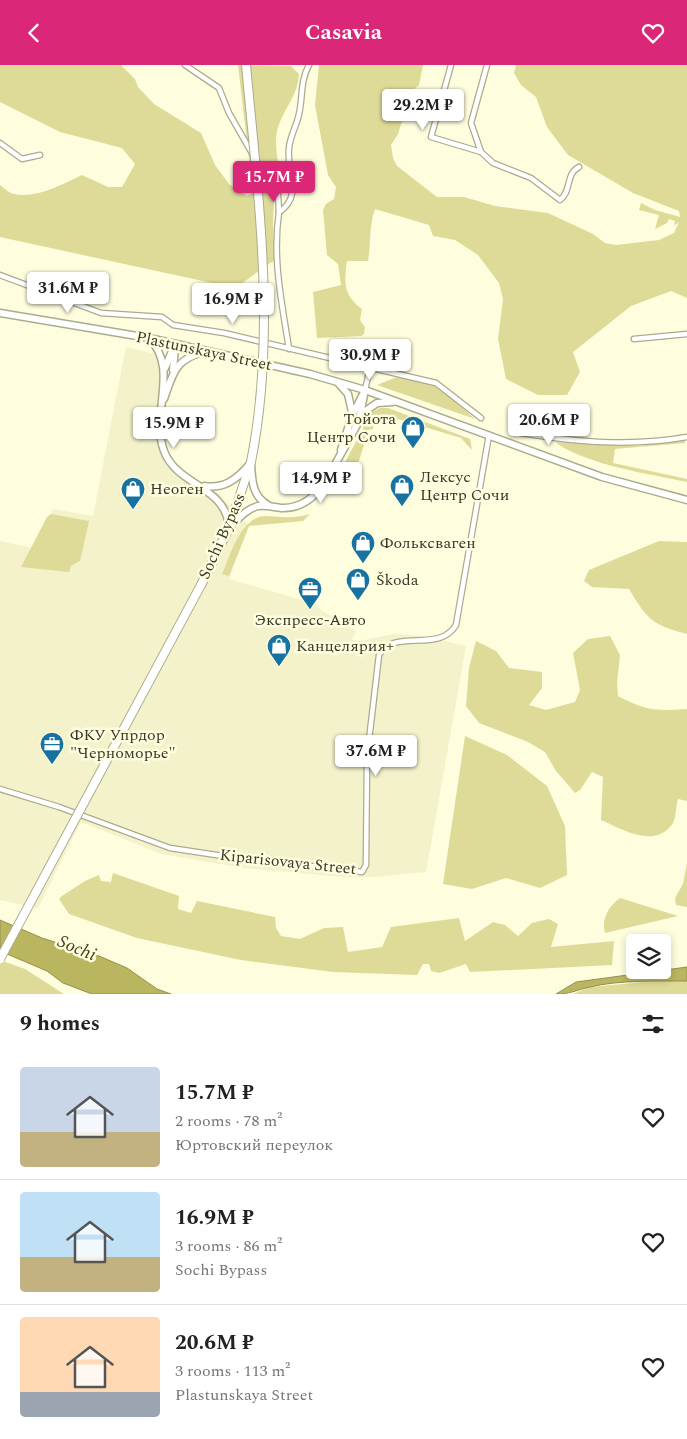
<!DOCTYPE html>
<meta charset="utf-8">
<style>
:root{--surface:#fff;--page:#f2f2f2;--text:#222;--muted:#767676;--line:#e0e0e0;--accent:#db2777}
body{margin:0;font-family:Spectral,serif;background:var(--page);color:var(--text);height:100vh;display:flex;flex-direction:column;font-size:19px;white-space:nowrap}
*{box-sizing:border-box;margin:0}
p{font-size:16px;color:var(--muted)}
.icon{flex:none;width:28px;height:28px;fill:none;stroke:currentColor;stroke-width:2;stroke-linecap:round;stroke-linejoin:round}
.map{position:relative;height:929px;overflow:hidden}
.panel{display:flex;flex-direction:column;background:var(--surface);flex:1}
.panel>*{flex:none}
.buttons{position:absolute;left:626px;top:869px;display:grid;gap:10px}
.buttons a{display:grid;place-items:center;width:45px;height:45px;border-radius:5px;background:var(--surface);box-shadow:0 2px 8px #0003;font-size:25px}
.price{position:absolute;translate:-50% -42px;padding:0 11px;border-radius:5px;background:#fff;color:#222;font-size:16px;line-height:32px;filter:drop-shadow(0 1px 2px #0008)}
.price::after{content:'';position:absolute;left:50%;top:30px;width:15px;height:11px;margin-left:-8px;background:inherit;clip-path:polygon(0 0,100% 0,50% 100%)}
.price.on{background:var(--accent);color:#fff}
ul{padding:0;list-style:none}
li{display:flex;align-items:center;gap:15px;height:125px;padding:0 20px}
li+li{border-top:1px solid var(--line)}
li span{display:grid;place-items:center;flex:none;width:140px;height:100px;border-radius:5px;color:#555}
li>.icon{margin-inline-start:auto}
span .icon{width:60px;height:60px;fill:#fffc;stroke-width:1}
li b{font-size:21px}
h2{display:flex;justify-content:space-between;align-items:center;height:60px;padding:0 20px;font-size:21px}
header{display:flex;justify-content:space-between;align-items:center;height:65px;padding:0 20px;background:var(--accent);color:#fff;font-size:22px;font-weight:700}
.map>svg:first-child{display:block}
.built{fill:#f3f2ca}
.green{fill:#dedb98}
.water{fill:#bab55f;stroke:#93904f}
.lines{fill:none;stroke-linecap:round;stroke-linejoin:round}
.minor-casing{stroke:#acab8d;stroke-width:7}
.secondary-casing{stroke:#acab8d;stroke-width:9}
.trunk-casing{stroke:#acab8d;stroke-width:10}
.minor{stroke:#fff;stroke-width:4.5}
.secondary{stroke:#fff;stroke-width:6}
.trunk{stroke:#fff;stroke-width:8}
.trunk-bridge-casing{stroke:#acab8d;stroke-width:10;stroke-linecap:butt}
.trunk-bridge{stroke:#fff;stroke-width:8}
.labels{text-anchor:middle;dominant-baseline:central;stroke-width:5;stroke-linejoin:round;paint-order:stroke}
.street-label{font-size:16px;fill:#38382b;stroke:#fefddd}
.poi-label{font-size:16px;fill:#38382b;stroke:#fefddd;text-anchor:start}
.water-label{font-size:18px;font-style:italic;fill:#44421d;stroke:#fefddd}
</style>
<header><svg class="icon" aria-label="back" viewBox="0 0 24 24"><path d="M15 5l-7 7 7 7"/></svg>Casavia<svg class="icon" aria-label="heart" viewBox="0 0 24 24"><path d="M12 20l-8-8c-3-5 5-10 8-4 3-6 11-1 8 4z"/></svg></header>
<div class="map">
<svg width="687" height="929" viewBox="0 0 687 929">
<rect width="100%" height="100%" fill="#fefddd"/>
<polygon class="built" points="126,282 159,290 159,379 172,404 218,428 249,461 229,514 316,539 321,545 356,566 352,575 360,576 393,569 424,571 466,581 426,807 373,812 344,812 244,803 162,789 81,757 38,843 0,835 0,476 32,483 53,444 93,451"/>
<g class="green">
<path d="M0,0H121L135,14L138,22L154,39L201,68L215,100L229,119L247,131L253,128L238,0L291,1L299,9C298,32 283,43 277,66C274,82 279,97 279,113C280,121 275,131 274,139C272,158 273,176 276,194L235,223L0,172V120C4,123 9,128 14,129C36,134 63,119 82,110L108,122H122L135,99L122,83L60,67L0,37Z"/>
<path d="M319,0H423L419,20L411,27L398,69L391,80L393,93L397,101L437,132H464L495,141L548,148L593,169L605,178L616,180L659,175L674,168L679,157L674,161L675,156L669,154L667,158L655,164L659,150L639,145L641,138L655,145L680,152L679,146L633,128L568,90L547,62L536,32L521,20L514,8L516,0H687V233L671,226L631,241L573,287L580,307L567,330H538L506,314L498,274L503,234L499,218L478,190L455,175L433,171L429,160L375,144C369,160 371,179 368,196H347C344,218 343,230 362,244L360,255L365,262L364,269L361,271L317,273L313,227L341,220L338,199L327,190L323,145L326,139L334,134L336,122L328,110L315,40Z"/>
<polygon points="399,311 436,320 475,354 377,320"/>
<polygon points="380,343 388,343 470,374 472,385 461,373 385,350 377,353 372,365 369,364 357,402 345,397 362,366 368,349"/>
<path d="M685,374V378L615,384L613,398L687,414V417C650,409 586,400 555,377L639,381Z"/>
<polygon points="51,449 89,456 80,496 71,501 69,507 21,502 47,452"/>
<path d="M310,449L303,456L249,461L229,511L222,509C231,489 241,450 267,451C283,452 294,454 310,449Z"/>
<path d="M659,476L687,477V569C652,560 647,554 629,524L592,522L584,516L589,505Z"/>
<path d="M610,571L620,590L617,618L618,631C646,646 656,646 687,644V736L678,734C676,741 676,752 673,758C655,785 622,764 601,755L603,712L592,707L580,725L575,728L556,706L545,687L528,677L479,658L466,641L469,603L476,576L496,586L509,603L542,607V623L529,640L546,645L575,637L580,625L573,588L588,574Z"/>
<polygon points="465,671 507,690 547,721 565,761 567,810 540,823 506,813 472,824 443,819"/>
<polygon points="687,798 687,842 676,840 675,833 683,819"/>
<polygon points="113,808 179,831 178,844 191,848 197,836 275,852 276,863 281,871 300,874 324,863 343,862 348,887 382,882 391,862 459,853 465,876 493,857 505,860 518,871 532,858 549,854 558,859 551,882 614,876 612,900 470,907 466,899 439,908 431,906 429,899 423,899 417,910 333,907 241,895 137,873 69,849 59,834 62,831 85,816 99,810 101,816 111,817"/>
<path d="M620,833L678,851L605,868C601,854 608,842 620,833Z"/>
<polygon points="0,895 25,904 64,929 0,929"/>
<polygon points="655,916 687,916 687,929 573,929 590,922"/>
</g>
<g class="water">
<polygon points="0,855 42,873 99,891 127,903 157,924 171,929 92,929 63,918 47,906 0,886"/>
<path d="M687,902V916C658,916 618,915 590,922C576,925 571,929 556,929L576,917Z"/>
</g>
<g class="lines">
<defs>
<g id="minor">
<polyline points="185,0 219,23 229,48 253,90"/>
<polyline points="451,0 431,72 481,87"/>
<path d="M487,0L471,58L481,87L493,98L531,113L560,135C572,126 565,109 579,102"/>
<polyline points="0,78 22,94 40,90"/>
<polyline points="257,97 278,130 279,147"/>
<polyline points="0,210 101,248 162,252 173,260 224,268 436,318 481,353"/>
<polyline points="634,274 687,269"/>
<path d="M289,284C282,238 272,194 279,147C304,131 286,106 289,83C290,71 297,60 299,49C303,32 300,16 309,0"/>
<polyline points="365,325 370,303"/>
<path d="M521,368C577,377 631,382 687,372"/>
<path d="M0,724L59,742L170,783L223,791L362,807L366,800L367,692L379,590C395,562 439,589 456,560L489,370"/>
</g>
<g id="secondary">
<polyline points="0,248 149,273 310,309 365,325 602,412 687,435"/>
<path d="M149,273C180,304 150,349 164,386C177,421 226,421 229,462"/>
<polyline points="165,303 175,279"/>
<polyline points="173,305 175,283"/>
<polyline points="339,319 348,329 352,347"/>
<path d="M164,334C173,308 175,294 204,287"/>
<polyline points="360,350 365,325"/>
<polyline points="341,385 352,351 365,325"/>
<path d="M251,399C252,415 252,431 268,440"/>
<path d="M204,421C224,424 236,415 249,400"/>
<path d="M230,462C238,454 246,444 258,441C266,440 273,442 281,443C301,444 316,431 326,416L364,347L377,338L393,337"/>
</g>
<polyline id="trunk" points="229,463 251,397"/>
</defs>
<use href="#minor" class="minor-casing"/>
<use href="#secondary" class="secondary-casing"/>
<use href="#trunk" class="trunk-casing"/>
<use href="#minor" class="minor"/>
<use href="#secondary" class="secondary"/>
<use href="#trunk" class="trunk"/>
<defs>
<g id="trunk-bridge">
<path d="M246,0C258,131 277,267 251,397"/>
<polyline points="0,894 201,520 229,463"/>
</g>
</defs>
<use href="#trunk-bridge" class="trunk-bridge-casing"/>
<use href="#trunk-bridge" class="trunk-bridge"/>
</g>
<defs>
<symbol id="shop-pin" viewBox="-11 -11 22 30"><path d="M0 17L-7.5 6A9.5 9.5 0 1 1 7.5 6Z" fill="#1772a1" stroke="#fefddd"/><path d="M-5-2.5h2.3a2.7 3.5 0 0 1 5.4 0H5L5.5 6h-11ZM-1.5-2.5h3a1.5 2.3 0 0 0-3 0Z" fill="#fff"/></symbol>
<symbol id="office-pin" viewBox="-11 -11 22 30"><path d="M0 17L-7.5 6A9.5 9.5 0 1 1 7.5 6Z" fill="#1772a1" stroke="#fefddd"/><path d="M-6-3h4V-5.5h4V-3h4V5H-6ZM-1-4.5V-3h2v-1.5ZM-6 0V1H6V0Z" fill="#fff"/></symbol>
</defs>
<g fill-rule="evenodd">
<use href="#shop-pin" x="399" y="349" width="28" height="38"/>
<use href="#shop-pin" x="388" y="407" width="28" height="38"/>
<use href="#shop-pin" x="119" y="410" width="28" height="38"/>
<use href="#shop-pin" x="349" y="464" width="28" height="38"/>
<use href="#shop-pin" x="344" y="501" width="28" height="38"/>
<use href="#office-pin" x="296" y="510" width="28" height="38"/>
<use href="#shop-pin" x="265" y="567" width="28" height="38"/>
<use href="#office-pin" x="38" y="665" width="28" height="38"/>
</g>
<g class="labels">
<g class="street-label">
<text transform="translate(204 286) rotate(12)">Plastunskaya Street</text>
<text transform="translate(222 471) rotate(-66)">Sochi Bypass</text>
<text transform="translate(288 797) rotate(6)">Kiparisovaya Street</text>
</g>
<g class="poi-label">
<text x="396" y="354" text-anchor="end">Тойота<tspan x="396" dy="18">Центр Сочи</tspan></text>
<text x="420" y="412">Лексус<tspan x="420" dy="18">Центр Сочи</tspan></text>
<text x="150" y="424">Неоген</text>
<text x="380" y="478">Фольксваген</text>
<text x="376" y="515">Škoda</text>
<text x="310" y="555" text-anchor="middle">Экспресс-Авто</text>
<text x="296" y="581">Канцелярия+</text>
<text x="70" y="670">ФКУ Упрдор<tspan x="70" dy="18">"Черноморье"</tspan></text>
</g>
<g class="water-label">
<text transform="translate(77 883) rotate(23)">Sochi</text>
</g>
</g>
</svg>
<div class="buttons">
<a><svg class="icon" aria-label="layers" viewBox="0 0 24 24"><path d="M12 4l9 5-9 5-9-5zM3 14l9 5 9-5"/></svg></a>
</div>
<b class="price" style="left:423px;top:66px">29.2M ₽</b>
<b class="price on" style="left:274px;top:138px">15.7M ₽</b>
<b class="price" style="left:68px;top:249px">31.6M ₽</b>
<b class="price" style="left:233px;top:260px">16.9M ₽</b>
<b class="price" style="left:370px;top:316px">30.9M ₽</b>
<b class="price" style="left:549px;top:381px">20.6M ₽</b>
<b class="price" style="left:174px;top:384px">15.9M ₽</b>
<b class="price" style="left:321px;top:439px">14.9M ₽</b>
<b class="price" style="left:376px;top:712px">37.6M ₽</b>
</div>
<section class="panel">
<h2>9 homes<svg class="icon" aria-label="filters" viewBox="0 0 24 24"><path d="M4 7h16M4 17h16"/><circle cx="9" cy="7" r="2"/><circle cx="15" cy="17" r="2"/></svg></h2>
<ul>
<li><span style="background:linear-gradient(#c9d6e8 65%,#c2b280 0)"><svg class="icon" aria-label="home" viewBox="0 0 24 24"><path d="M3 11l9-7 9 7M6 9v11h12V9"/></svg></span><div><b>15.7M ₽</b><p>2 rooms · 78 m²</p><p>Юртовский переулок</p></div><svg class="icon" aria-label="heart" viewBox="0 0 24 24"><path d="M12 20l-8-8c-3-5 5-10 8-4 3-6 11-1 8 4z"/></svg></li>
<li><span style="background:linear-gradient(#bfe0f5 65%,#c2b280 0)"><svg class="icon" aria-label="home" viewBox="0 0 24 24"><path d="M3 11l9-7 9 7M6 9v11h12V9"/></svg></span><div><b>16.9M ₽</b><p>3 rooms · 86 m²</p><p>Sochi Bypass</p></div><svg class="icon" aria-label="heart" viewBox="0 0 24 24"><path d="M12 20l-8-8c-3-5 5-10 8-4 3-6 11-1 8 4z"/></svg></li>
<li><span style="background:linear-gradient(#ffd9b3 75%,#9aa5b1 0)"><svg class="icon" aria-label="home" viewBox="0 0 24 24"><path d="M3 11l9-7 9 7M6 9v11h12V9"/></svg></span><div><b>20.6M ₽</b><p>3 rooms · 113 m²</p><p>Plastunskaya Street</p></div><svg class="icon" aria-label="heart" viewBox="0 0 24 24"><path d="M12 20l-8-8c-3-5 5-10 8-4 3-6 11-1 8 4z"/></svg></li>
</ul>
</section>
